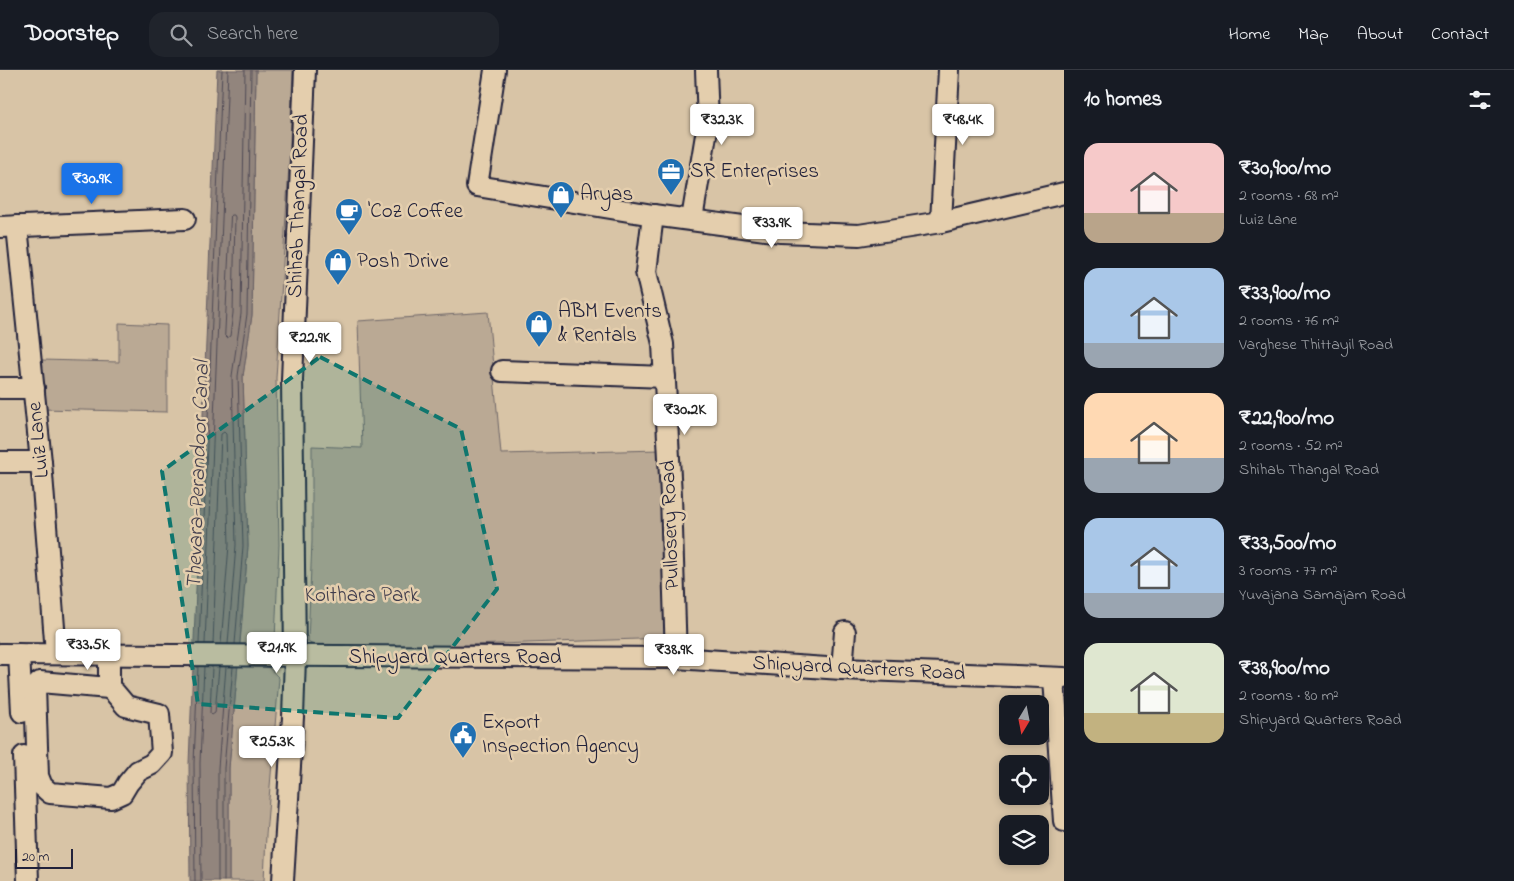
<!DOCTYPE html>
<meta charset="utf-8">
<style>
:root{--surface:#171b24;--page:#20242c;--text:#f1f3f6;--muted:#9ea1a6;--line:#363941;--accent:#1a73e8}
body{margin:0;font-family:"Indie Flower",sans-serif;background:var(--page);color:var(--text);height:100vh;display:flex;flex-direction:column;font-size:19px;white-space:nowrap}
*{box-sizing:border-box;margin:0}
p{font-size:16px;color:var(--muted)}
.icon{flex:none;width:28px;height:28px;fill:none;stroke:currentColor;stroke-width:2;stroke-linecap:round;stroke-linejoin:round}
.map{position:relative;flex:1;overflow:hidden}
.details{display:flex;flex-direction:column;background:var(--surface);width:450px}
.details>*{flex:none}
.needle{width:32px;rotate:190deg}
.fabs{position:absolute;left:999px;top:625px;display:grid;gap:10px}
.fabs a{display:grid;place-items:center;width:50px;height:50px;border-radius:10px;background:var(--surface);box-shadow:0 2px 8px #0003;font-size:25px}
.scale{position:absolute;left:15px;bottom:12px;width:58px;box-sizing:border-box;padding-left:5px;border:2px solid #22223b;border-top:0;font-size:14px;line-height:18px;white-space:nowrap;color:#22223b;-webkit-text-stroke:4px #e4cead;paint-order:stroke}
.price{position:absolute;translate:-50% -42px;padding:0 11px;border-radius:5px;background:#fff;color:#222;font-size:16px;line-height:32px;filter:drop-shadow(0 1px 2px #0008)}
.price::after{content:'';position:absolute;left:50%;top:30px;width:15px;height:11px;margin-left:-8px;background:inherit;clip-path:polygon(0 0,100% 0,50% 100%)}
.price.on{background:var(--accent);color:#fff}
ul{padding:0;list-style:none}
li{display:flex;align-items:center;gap:15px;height:125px;padding:0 20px}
li span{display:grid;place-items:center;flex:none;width:140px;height:100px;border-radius:15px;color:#555}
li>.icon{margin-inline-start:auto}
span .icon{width:60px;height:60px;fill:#fffc;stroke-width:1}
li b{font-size:21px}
h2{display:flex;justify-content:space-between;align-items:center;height:60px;padding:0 20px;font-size:21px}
header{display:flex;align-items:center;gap:30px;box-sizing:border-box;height:70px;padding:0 25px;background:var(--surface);border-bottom:1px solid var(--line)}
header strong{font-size:24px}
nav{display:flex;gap:28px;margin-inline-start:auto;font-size:18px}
.search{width:350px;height:45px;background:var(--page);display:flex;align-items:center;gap:12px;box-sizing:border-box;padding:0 18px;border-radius:15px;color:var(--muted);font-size:19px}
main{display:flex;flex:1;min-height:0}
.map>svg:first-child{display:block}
.green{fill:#baa994;stroke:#6e6668}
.water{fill:#92857d;stroke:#655d63}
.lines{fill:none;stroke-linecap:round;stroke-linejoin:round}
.shore{stroke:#4f4a55;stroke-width:1}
.minor-casing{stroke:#22223b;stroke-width:24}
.minor{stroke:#e4cead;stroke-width:20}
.marked{fill:#0f766e;fill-opacity:0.2;stroke:#0f766e;stroke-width:4;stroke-dasharray:10 6;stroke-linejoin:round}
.labels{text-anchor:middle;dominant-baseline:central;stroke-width:5;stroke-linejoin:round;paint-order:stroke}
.poi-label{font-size:21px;fill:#22223b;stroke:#e4cead;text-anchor:start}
.street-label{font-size:21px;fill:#22223b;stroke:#e4cead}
.park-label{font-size:21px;fill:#403d4d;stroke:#e4cead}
.water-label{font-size:22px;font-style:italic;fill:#44404f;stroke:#e4cead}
</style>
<header>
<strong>Doorstep</strong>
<div class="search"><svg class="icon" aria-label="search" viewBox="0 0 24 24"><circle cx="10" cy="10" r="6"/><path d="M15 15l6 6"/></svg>Search here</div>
<nav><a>Home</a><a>Map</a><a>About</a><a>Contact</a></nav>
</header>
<main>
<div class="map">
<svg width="1064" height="811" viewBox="0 0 1064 811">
<rect width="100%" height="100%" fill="#d8c4a6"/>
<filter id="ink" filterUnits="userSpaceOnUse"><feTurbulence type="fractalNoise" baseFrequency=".02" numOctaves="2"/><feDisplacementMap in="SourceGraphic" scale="10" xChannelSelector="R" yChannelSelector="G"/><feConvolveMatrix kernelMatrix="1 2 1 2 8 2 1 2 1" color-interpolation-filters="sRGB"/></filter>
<g filter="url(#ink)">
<g class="green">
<polygon points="256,0 293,0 289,95 276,308 279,475 275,570 270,576 240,574 248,476 243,306 252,245"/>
<polygon points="488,242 501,384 660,380 666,568 416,577 315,576 308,572 312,471 312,376 362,378 358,251"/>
<polygon points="119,253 167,255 167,342 41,339 42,290 119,292"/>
<polygon points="238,595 268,597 279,608 266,765 264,811 229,811 229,698"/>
</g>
<polygon class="water" points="217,0 256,0 252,245 243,306 248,476 229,698 229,811 190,811 189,693"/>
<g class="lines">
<g class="shore">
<polygon points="231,145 234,145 235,147 233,243 230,266 227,268 225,266"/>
<polyline points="199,574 222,0"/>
<polyline points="205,574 228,0"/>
<polyline points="213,574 221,364 224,362 226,364 229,475 221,574"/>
<polyline points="228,574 236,475 232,306 241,244 245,0"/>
<polyline points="235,574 243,476 238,306 247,244 251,0"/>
<polyline points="212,597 210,643 212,645 215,643 219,597"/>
<polyline points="195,811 194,693 198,596"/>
<polyline points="201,811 200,693 204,596"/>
<polyline points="218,811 218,698 226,597"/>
<polyline points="224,811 224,698 233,597"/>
</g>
<defs>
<g id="minor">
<polyline points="495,0 477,116 653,145 781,162 859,165 941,152 1064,123"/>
<polyline points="653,145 646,202 663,274 671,426 676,588"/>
<polyline points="692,149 708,53 706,0"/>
<polyline points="941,152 949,0"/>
<polyline points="17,156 41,392 56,583"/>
<polyline points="0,157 185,149"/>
<polyline points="502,301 665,307"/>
<polyline points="0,318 34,318"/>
<polyline points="0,392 41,392"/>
<polyline points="0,584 676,588 842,599 1064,608"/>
<polyline points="19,584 22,642"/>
<polyline points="842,599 845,562"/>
<polyline points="1054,609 1064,751"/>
<polyline points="109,618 40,612 35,617 38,706 42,716 50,723 111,728 122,723 128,713 138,701 152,694 162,683 159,644 126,636 115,623 109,618 109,584"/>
<polyline points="24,686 28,811"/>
<polyline points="283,811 293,647 295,587 292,310 305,0"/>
</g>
</defs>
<use href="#minor" class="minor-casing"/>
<use href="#minor" class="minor"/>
</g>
</g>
<path class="marked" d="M320,287L461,359L497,519L398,648L198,634L162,401Z"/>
<defs>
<symbol id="office-pin" viewBox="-11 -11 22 30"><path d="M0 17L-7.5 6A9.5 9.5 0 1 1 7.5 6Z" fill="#1f6fb2" stroke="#e4cead"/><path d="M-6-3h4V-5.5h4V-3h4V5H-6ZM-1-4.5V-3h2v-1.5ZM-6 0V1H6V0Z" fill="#fff"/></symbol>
<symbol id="shop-pin" viewBox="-11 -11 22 30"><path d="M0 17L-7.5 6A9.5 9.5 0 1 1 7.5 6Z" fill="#1f6fb2" stroke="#e4cead"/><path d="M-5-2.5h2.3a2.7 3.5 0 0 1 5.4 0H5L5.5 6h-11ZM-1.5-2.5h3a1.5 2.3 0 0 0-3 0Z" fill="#fff"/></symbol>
<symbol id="cafe-pin" viewBox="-11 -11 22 30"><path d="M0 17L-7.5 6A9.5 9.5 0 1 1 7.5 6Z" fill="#1f6fb2" stroke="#e4cead"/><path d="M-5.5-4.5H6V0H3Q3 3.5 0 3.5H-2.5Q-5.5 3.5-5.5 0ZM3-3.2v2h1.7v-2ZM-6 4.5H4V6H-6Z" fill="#fff"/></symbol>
<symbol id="civic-pin" viewBox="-11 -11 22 30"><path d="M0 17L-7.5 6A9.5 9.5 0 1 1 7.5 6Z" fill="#1f6fb2" stroke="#e4cead"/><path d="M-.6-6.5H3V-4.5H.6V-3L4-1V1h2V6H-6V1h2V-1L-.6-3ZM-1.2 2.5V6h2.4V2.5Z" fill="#fff"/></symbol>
</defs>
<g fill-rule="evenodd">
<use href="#office-pin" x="655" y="86" width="32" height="43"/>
<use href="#shop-pin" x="545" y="109" width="32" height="43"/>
<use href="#cafe-pin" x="333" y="126" width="32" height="43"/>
<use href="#shop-pin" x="322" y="176" width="32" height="43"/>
<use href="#shop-pin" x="523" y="238" width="32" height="43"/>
<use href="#civic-pin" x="447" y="649" width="32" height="43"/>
</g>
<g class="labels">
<g class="poi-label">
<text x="690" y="102">SR Enterprises</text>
<text x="580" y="125">Aryas</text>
<text x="368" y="142">'Coz Coffee</text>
<text x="357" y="192">Posh Drive</text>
<text x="558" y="242">ABM Events<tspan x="558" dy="24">&amp; Rentals</tspan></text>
<text x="482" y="653">Export<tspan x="482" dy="24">Inspection Agency</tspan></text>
</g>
<g class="street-label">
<text transform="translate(299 136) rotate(-88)">Shihab Thangal Road</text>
<text transform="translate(39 370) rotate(-96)">Luiz Lane</text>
<text transform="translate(671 455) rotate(-92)">Pullosery Road</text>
<text x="455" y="588">Shipyard Quarters Road</text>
<text transform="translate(859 599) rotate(3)">Shipyard Quarters Road</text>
</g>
<g class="park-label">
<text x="362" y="526">Koithara Park</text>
</g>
<g class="water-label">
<text transform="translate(199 405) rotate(-88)">Thevara-Perandoor Canal</text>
</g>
</g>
</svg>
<div class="fabs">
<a><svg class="needle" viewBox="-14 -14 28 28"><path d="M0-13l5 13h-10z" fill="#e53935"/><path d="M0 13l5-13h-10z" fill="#9ea1a6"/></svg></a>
<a><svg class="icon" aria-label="locate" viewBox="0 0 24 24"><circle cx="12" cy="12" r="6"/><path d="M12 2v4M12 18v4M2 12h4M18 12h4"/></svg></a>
<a><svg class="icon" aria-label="layers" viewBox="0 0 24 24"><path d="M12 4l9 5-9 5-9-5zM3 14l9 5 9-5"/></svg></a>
</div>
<div class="scale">20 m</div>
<b class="price" style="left:722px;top:76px">₹32.3K</b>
<b class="price" style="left:963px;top:76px">₹48.4K</b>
<b class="price on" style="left:92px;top:135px">₹30.9K</b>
<b class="price" style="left:772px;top:179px">₹33.9K</b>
<b class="price" style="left:310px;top:294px">₹22.9K</b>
<b class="price" style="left:685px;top:366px">₹30.2K</b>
<b class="price" style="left:88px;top:601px">₹33.5K</b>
<b class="price" style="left:277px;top:604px">₹21.9K</b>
<b class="price" style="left:674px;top:606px">₹38.9K</b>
<b class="price" style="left:272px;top:698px">₹25.3K</b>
</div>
<section class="details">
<h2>10 homes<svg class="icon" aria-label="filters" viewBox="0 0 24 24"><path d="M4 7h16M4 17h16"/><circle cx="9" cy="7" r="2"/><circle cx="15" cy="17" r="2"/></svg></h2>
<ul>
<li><span style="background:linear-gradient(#f6c9c9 70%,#b9a48a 0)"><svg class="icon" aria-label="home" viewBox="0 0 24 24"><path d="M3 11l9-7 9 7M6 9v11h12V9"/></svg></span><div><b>₹30,900/mo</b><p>2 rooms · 68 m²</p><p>Luiz Lane</p></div></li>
<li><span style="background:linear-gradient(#a9c7e8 75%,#9aa5b1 0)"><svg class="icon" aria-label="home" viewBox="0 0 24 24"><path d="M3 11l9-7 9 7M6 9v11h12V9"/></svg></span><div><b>₹33,900/mo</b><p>2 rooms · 76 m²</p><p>Varghese Thittayil Road</p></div></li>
<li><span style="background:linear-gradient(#ffd9b3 65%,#9aa5b1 0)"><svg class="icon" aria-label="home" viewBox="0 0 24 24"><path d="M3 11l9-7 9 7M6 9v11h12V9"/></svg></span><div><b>₹22,900/mo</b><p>2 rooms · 52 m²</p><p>Shihab Thangal Road</p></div></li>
<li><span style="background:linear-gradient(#a9c7e8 75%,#9aa5b1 0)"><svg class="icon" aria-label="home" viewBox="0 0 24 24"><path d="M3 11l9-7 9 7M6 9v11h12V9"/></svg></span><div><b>₹33,500/mo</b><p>3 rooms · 77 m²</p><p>Yuvajana Samajam Road</p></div></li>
<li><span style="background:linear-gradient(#dfe7d0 70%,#c2b280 0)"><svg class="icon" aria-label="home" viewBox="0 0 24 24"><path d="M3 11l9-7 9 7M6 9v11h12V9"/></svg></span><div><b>₹38,900/mo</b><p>2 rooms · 80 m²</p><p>Shipyard Quarters Road</p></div></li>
</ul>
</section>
</main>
